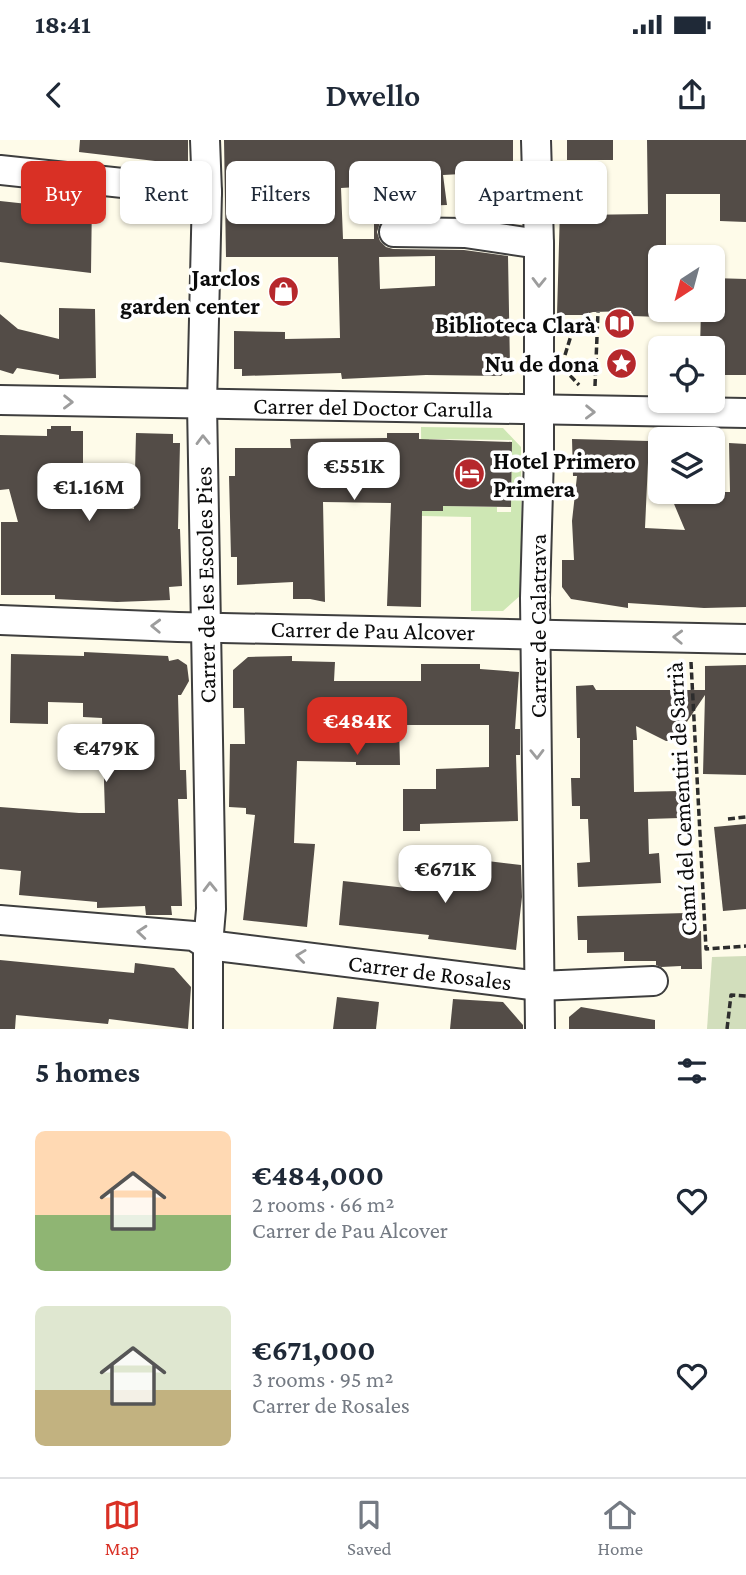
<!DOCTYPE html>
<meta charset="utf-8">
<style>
:root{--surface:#fff;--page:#f2f2f3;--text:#1f2937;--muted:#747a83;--line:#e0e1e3;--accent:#d93025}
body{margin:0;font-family:"Crimson Pro",serif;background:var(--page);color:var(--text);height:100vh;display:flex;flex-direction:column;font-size:26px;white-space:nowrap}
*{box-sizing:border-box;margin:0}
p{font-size:23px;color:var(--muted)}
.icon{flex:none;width:38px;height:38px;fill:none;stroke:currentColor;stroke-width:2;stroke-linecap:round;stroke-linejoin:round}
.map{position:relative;height:889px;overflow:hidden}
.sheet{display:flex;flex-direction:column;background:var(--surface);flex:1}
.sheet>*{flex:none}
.banner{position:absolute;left:21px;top:21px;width:705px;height:63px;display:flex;gap:14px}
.needle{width:46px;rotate:216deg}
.tools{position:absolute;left:648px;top:105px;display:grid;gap:14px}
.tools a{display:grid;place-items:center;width:77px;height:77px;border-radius:10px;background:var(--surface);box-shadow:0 2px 5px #0004;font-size:35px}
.price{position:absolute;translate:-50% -60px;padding:0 16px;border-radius:14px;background:#fff;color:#222;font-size:23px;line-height:46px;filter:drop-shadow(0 2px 4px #0008)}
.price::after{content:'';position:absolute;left:50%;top:42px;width:21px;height:16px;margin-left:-10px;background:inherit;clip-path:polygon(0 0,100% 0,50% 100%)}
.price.on{background:var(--accent);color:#fff}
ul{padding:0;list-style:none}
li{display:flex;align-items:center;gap:21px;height:175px;padding:0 35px}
li span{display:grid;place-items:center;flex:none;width:196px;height:140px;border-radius:10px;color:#555}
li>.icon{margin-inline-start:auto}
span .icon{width:84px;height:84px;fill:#fffc;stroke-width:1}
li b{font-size:30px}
h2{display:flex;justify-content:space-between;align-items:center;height:84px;padding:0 35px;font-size:30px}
.chip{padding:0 24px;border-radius:10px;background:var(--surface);box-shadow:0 2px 5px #0004;font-size:24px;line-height:63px}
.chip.on{background:var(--accent);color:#fff}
.status{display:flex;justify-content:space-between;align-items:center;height:49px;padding:0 35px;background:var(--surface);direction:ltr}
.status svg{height:19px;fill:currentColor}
header{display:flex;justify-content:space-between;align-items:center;height:91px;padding:0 35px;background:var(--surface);font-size:32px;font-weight:600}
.menu{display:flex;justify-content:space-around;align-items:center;height:98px;border-top:2px solid var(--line);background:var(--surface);font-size:19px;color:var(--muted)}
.menu a{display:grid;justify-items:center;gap:4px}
.menu .on{color:var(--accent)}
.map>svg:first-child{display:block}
.green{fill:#cee7b4;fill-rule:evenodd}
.cemetery{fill:#d2debc}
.building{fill:#534c47;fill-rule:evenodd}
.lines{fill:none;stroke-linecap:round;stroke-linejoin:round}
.minor-casing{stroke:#3e3e3e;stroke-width:32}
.path{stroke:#2d2d2d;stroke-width:3.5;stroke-dasharray:7 3.5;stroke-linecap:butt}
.minor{stroke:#fff;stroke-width:28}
.oneway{stroke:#9d9d9d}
.labels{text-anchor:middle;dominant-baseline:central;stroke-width:7;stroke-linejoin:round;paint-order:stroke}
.poi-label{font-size:24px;font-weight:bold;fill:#0b0b0b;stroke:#fff;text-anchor:end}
.street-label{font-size:24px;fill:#0b0b0b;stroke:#fff}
</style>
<div class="status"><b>18:41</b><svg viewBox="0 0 49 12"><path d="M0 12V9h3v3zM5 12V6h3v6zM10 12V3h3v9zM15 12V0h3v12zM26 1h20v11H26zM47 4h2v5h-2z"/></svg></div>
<header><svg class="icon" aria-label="back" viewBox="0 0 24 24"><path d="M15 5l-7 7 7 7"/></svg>Dwello<svg class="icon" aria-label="share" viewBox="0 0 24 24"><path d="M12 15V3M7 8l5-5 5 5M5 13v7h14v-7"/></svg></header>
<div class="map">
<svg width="746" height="889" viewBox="0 0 746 889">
<rect width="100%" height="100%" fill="#fefbe9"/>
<path class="green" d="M421,287L503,288L521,307L522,454L503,471H471V377L422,376ZM429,299L512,300L511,372H497V367L443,366L442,371L428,370Z"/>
<polygon class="cemetery" points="746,816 746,889 707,889 712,817"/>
<g class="building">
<polygon points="80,0 188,0 188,33 154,30 155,21 79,12"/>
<path d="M224,0H513V52L507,83L484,79V54L480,53V33L443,35L447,65L419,66L417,48L385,53L388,77L380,83L377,92L380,101L386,107L393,109L464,110L508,116L510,227L501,236L426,235L342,239L341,233L242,236V229H234V191L285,192V199L340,198L338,117H226ZM374,46V99H343L341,48ZM435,116V146L380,149L379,117Z"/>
<rect x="567" y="0" width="46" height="20"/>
<polygon points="647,0 746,0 746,82 720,81 720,54 666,54 666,116 660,116 660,177 632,176 631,171 593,172 583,175 557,175 560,69 556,69 554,28 578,28 579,75 648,74"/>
<polygon points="74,55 92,57 91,133 0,122 0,61 74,69"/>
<polygon points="712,138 746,139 746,235 712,235 712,208 700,208 701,170 712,170"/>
<polygon points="59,168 95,169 96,238 59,239 59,235 17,228 13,234 0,230 0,174 18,189 59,199"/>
<polygon points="51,286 71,286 71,291 83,291 83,367 134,369 136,293 173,294 173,303 180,303 178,389 180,389 182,446 169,447 170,460 117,462 55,459 55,455 1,455 1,382 18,382 9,349 0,350 0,295 47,296 47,289 51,289"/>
<polygon points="387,293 419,293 419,299 512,302 511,367 443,366 443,371 422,371 421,467 387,466 391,363 323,362 325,462 310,459 293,459 293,442 237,445 237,417 231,417 229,336 235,336 235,308 291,308 290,299 387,298"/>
<polygon points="572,299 649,301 645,388 685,390 669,352 730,352 729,303 746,304 746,467 704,468 628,463 628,468 571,459 562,447 562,420 574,420 572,381 577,336 573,336"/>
<polygon points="84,512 168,516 169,521 178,519 187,525 189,541 181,555 178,555 180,630 186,630 187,659 178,659 182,766 171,766 172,775 146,775 145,766 97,768 97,762 19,755 21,731 0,729 0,667 79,673 105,673 102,578 83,577 83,563 48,562 48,584 10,583 11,514 84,516"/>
<polygon points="292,516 292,521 335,522 334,541 421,541 421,524 480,524 480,529 519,532 515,589 520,589 520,615 516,615 518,681 420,684 420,691 403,691 403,649 436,649 436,629 489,627 489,585 399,585 400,625 356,625 356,622 297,621 294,703 315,704 307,787 243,780 255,675 246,674 246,668 229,667 230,604 245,604 244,568 233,568 233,530 248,517"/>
<polygon points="746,525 746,635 703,634 705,555 674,601 666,601 636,586 637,600 633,600 634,652 680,651 680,678 648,679 649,714 659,713 661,743 578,747 577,723 590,722 588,679 580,679 580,666 572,666 571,638 580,638 580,598 577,598 576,546 593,545 596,550 705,550 705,526"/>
<polygon points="746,684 746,769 723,771 714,687"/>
<polygon points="438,715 521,725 522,757 516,810 428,799 429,795 339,785 343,741 434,751"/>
<polygon points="686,773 687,792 701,791 702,829 681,829 681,826 661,827 656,825 656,821 624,821 624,812 587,813 587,800 578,800 577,776"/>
<polygon points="0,820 134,833 135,823 174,828 191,847 188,889 109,879 108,884 16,875 15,889 0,889"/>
<polygon points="337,857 379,862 376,889 333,889"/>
<polygon points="453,859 503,862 523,885 523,889 450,889"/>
<polygon points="581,867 655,880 655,889 569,889 569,877"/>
</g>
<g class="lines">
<defs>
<g id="minor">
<polyline points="205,0 207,52 202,264 211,769 208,805 208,889"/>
<polyline points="536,0 539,104 539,315 535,458 540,889"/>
<polyline points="0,30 207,52"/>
<polyline points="394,92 465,93 539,104"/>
<polyline points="0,260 746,273"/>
<polyline points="0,480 178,487 746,499"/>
<polyline points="0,780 194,796 208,805 539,846 653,841"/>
</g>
</defs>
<use href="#minor" class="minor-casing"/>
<g class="path">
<polyline points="565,215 573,189 597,186"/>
<polyline points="563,228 579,245"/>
<polyline points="595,246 598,172"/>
<polyline points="691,522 706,809 746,806"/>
<polyline points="728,679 746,677"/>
<polyline points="727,889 731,855 746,856"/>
</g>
<use href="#minor" class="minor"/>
</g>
<defs><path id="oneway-chevron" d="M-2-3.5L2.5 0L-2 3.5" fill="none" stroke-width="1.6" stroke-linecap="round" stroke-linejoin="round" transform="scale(1.75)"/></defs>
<g class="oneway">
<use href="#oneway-chevron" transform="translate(539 142) rotate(91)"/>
<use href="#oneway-chevron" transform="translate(68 262) rotate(1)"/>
<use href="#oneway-chevron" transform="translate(590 272) rotate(1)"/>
<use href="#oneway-chevron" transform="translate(203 300) rotate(-91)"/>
<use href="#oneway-chevron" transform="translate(156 486) rotate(-178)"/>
<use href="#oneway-chevron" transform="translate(678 497) rotate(-178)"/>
<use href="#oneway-chevron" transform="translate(537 614) rotate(89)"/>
<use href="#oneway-chevron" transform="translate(210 747) rotate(-91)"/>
<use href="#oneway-chevron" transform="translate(142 792) rotate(-175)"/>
<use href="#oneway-chevron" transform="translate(301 816) rotate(-173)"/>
</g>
<defs>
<symbol id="shop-disc" viewBox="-11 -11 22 22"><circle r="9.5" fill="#b6282c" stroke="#fff"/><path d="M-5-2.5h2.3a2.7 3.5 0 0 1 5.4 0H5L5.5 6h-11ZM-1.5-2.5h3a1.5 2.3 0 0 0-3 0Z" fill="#fff"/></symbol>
<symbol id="library-disc" viewBox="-11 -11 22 22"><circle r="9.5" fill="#b6282c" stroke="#fff"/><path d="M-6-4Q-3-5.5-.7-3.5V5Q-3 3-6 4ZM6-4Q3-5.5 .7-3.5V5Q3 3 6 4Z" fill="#fff"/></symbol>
<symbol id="sight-disc" viewBox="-11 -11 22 22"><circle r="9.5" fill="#b6282c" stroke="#fff"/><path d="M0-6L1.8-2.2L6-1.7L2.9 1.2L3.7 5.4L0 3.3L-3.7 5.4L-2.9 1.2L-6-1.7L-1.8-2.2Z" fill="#fff"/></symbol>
<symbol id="hotel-disc" viewBox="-11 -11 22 22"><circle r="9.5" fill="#b6282c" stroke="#fff"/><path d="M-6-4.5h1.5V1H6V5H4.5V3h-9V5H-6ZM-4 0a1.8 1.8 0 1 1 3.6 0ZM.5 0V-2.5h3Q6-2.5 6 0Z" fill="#fff"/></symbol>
</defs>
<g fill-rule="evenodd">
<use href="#shop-disc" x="266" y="134" width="35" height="35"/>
<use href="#library-disc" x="602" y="166" width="35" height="35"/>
<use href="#sight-disc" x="604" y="206" width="35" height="35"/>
<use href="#hotel-disc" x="452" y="316" width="35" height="35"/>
</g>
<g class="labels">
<g class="poi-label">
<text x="260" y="137">Jarclos<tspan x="260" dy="28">garden center</tspan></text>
<text x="596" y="184">Biblioteca Clarà</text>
<text x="599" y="223">Nu de dona</text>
<text x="493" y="320" text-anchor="start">Hotel Primero<tspan x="493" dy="28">Primera</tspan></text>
</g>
<g class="street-label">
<text transform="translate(373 267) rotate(1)">Carrer del Doctor Carulla</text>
<text transform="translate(205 445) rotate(-91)">Carrer de les Escoles Pies</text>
<text transform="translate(537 486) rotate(-90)">Carrer de Calatrava</text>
<text transform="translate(373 490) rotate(1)">Carrer de Pau Alcover</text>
<text transform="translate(681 659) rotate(-93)">Camí del Cementiri de Sarrià</text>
<text transform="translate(430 832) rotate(7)">Carrer de Rosales</text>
</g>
</g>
</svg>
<div class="tools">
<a><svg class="needle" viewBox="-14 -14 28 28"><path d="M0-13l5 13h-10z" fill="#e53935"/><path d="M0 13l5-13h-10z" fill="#747a83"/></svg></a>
<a><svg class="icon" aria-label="locate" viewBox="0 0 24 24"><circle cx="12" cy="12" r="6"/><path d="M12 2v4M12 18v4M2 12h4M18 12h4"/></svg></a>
<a><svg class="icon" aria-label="layers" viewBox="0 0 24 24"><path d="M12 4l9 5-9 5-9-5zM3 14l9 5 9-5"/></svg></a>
</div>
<b class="price" style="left:354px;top:362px">€551K</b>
<b class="price" style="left:89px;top:383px">€1.16M</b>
<b class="price on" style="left:357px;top:617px">€484K</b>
<b class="price" style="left:106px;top:644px">€479K</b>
<b class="price" style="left:445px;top:765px">€671K</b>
<div class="banner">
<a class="chip on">Buy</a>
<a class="chip">Rent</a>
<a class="chip">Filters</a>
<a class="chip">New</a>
<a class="chip">Apartment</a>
</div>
</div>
<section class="sheet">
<h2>5 homes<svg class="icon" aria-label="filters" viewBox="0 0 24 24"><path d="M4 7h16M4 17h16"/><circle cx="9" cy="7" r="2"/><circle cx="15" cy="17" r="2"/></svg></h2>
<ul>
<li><span style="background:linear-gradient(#ffd9b3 60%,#8fb573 0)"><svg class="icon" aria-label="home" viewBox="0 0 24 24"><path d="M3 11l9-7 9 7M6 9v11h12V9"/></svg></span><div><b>€484,000</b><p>2 rooms · 66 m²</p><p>Carrer de Pau Alcover</p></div><svg class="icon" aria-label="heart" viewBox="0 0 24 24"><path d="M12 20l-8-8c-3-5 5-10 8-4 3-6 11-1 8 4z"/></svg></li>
<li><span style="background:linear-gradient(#dfe7d0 60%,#c2b280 0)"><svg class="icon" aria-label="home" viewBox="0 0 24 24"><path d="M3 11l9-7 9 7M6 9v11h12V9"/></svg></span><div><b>€671,000</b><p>3 rooms · 95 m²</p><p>Carrer de Rosales</p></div><svg class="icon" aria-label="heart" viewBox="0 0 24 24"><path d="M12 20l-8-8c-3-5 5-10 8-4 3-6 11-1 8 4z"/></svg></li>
</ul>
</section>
<nav class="menu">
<a class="on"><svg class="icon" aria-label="map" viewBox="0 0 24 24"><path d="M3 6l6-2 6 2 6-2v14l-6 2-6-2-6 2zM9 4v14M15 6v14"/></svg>Map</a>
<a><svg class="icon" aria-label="saved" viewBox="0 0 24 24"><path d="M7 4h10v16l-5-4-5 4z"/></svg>Saved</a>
<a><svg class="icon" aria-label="home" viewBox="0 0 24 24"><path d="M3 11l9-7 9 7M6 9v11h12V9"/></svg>Home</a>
</nav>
